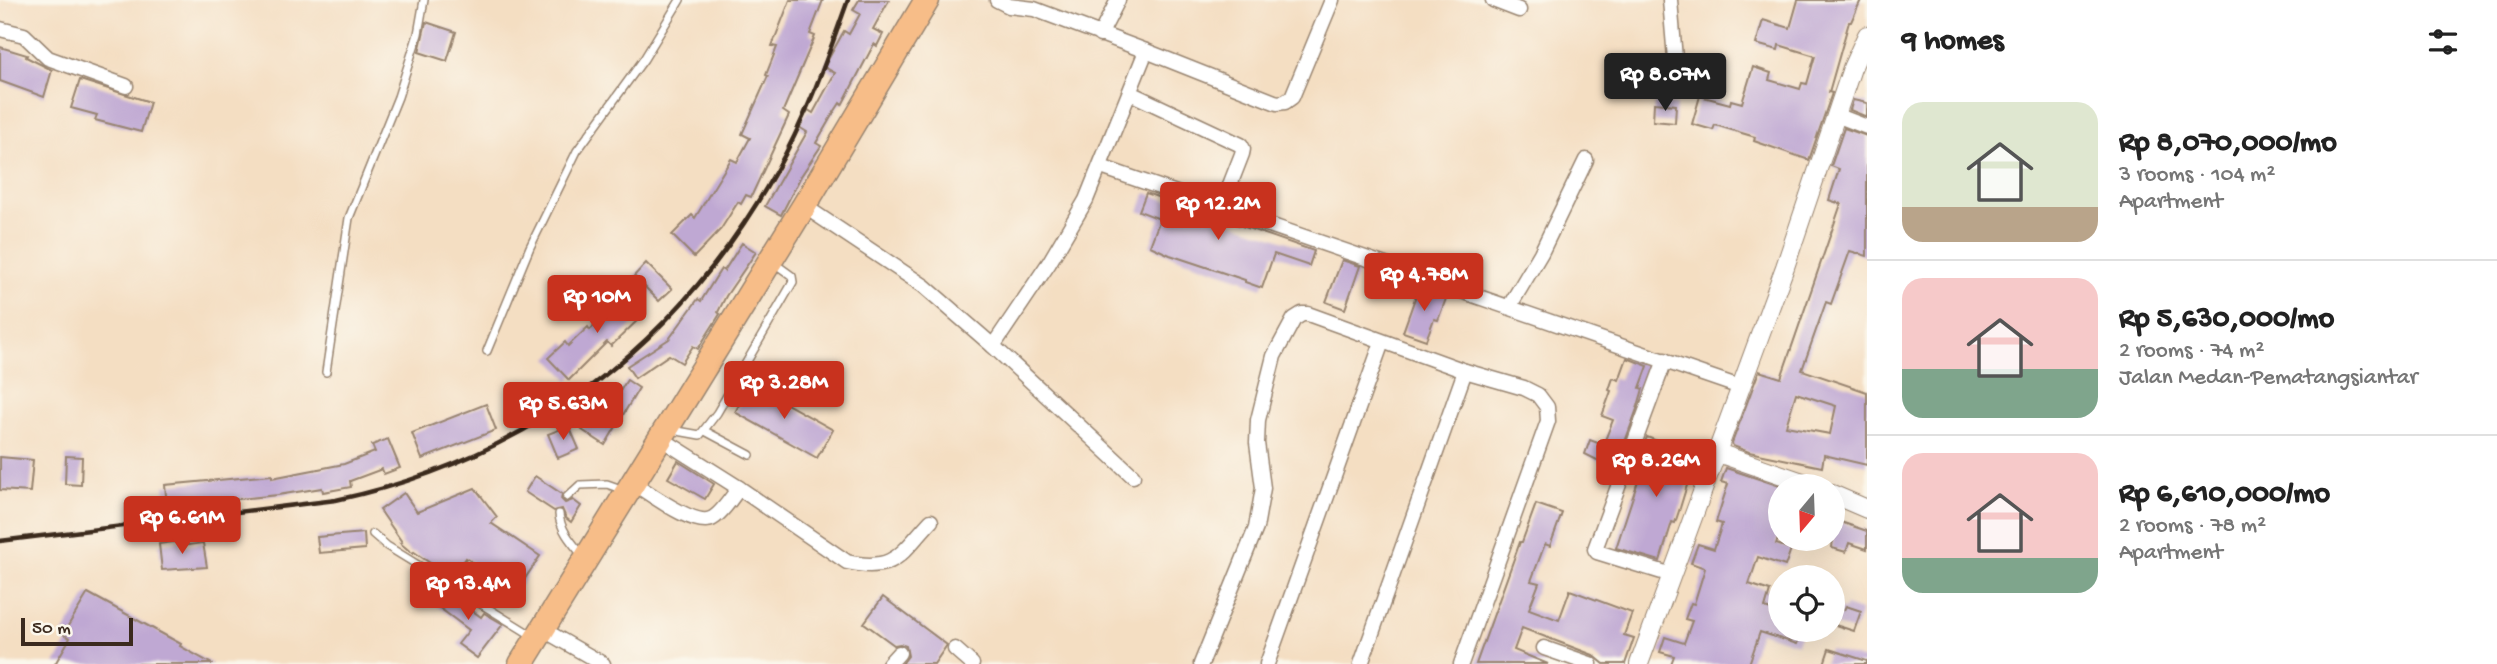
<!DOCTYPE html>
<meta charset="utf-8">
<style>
:root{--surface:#fff;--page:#f2f2f2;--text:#222;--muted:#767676;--line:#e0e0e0;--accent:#c8321e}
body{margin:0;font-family:"Gochi Hand",sans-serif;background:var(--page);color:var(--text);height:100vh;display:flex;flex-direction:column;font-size:26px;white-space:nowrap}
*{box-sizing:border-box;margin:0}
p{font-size:23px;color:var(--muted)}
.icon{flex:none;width:38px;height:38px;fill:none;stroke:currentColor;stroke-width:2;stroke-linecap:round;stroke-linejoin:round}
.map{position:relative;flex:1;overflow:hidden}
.side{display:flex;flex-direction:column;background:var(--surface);width:630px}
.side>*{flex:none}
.needle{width:46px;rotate:199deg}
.buttons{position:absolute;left:1768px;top:474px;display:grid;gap:14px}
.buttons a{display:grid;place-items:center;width:77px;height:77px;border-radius:50%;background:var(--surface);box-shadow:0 7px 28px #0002;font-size:35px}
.scale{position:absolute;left:21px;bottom:18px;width:112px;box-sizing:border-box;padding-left:7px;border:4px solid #3b2a1e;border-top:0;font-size:19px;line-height:24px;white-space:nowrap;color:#3b2a1e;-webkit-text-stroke:5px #fbf7ec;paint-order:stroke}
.price{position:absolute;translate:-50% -60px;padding:0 16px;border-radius:7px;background:var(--accent);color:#fff;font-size:23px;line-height:46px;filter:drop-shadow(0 2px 4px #0008)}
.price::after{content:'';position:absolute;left:50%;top:42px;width:21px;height:16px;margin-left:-10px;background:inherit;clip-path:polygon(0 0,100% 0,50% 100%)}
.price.selected{background:#222;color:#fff}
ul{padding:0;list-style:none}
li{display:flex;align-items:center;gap:21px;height:175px;padding:0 35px}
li+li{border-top:2px solid var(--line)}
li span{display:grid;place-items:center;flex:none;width:196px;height:140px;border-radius:21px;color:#555}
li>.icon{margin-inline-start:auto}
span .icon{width:84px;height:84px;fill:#fffc;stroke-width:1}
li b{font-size:30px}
h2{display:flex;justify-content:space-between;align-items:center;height:84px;padding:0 35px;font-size:30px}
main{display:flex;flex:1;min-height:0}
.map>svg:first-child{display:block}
.building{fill:#bfa8d3;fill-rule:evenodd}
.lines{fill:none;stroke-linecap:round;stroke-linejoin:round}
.service-casing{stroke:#988470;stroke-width:10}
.minor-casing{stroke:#988470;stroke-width:17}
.tertiary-casing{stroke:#988470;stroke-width:20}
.trunk-casing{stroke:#988470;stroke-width:27}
.service{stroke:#fff;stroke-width:7}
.minor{stroke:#fff;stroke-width:14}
.tertiary{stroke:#fff;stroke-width:18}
.trunk{stroke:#f7bd88;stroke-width:24}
.rail{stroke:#3b2a1e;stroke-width:4.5}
</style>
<main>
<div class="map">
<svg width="1867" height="664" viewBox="0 0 1867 664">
<rect width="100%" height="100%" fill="#fbf7ec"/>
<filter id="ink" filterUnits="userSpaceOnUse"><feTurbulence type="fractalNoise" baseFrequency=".0143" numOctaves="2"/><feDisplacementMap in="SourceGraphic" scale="14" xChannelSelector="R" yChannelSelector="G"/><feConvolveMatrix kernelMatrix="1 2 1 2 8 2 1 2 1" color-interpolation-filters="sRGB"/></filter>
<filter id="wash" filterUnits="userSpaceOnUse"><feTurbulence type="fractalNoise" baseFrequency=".00686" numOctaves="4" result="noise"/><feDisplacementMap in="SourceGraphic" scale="28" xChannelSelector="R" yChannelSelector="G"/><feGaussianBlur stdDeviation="1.57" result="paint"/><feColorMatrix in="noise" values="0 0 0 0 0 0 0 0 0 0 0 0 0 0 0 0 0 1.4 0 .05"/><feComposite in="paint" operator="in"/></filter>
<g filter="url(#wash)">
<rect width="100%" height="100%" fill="#f4dec2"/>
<g id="blocks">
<g class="building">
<polygon points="790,0 823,0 810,34 815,36 783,111 789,115 751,197 746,195 741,204 738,202 721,229 694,257 672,235 692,215 695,218 731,159 737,162 750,138 742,134 768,76 766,75 777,47 772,46"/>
<polygon points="859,0 889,0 873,29 883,34 877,46 874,44 842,105 840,103 831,117 816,143 821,146 801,176 781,215 765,206 807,132 799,127 808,110 813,113 835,73 824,67 844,31 849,34 860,14 853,10"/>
<polygon points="1798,0 1861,0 1851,22 1849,22 1829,92 1832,93 1809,160 1754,141 1755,137 1715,125 1713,130 1692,124 1700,96 1730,104 1731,100 1742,103 1753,67 1771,73 1769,80 1800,89 1802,83 1807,84 1815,56 1779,45 1778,50 1756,44 1763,20 1790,28"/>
<polygon points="426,22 456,32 447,61 419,52"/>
<polygon points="0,47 27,55 26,57 52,70 44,97 0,81"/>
<polygon points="80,80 150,102 141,132 95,120 97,115 71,108"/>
<polygon points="1853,100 1867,103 1867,117 1850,110"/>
<polygon points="1654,103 1676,105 1675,123 1653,121"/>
<path d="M1844,128L1867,136V256L1850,251L1831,304L1826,302L1802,370L1867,392V465L1824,455L1822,467L1749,452L1733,446L1732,443L1759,371L1781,378L1841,204L1829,200L1839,169L1831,166ZM1796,393L1836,406L1830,434L1786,426Z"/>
<polygon points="1146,193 1314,251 1309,266 1274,254 1262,288 1245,282 1245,280 1170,255 1150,246 1160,219 1139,211"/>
<polygon points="742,243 756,252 726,296 718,312 720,314 698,349 693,346 682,363 669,355 635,378 627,366 669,339 698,299 701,301 721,269 724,271"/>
<polygon points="1342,260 1360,266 1345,309 1326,302"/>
<polygon points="646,263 672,289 659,301 634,276"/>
<polygon points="1419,287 1447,296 1438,320 1434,319 1426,340 1403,332"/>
<polygon points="617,289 643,315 611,346 607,342 569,380 548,358 565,342 568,346 588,327 590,330 609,312 601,304"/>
<polygon points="1627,358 1648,366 1640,388 1643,389 1638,406 1615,469 1585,454 1590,440 1603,445 1613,420 1602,416 1611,391 1609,390 1613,378 1619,380"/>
<polygon points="627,380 639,388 605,445 582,430 599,404 608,410"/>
<polygon points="751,384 833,430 817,458 735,412"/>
<polygon points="486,404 496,430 422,459 412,433"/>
<polygon points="569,426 579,449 558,458 548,434"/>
<polygon points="1647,437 1696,456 1680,508 1675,523 1672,522 1660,561 1616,548 1639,478 1633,475"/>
<polygon points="388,439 400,468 384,474 382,469 350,481 351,487 323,492 322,488 278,495 167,506 165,485 272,475 272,478 344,464 375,452 372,445"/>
<polygon points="66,456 82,457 81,485 65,484"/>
<polygon points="0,457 33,460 30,492 0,490"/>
<polygon points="678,461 714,484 705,499 668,478"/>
<polygon points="1726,468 1780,486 1780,534 1776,544 1791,549 1785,566 1758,557 1749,584 1770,591 1765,608 1780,613 1780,630 1802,630 1797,644 1760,632 1749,664 1671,664 1674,656 1660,652 1665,637 1684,643 1692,621 1685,619 1691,603 1694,604 1705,568 1691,563 1698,544 1714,549 1722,524 1716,522 1728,484 1721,482"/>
<polygon points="535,476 562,494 561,499 565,503 573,500 581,506 571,522 566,518 562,509 554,511 525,492"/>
<polygon points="475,488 497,517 491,523 540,556 516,592 466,558 452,578 414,552 412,553 400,543 402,542 380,510 404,493 417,512"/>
<polygon points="1536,504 1562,513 1550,546 1545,544 1531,581 1539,583 1529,609 1559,620 1570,590 1632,613 1624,635 1634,638 1625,664 1604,664 1593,655 1522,628 1514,650 1548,664 1476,664 1520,542 1522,542"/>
<polygon points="1835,520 1867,531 1867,549 1849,543 1846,552 1832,548"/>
<polygon points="364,533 365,549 319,553 317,537"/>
<polygon points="180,541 181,546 203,543 207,567 162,570 159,544"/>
<polygon points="439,586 481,617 484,613 503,624 477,658 458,644 469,630 429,600"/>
<polygon points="88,593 181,644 180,646 212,664 55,664 70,638 63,634"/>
<polygon points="883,597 947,645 934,664 902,664 908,656 906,646 900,644 894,645 864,623"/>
<polygon points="1832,606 1844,610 1846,606 1861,611 1854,631 1832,624"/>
<polygon points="1829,649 1867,661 1867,664 1824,664"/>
</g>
</g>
</g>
<g filter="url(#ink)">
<use href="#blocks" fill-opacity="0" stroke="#988470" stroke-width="2"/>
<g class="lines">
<defs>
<g id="service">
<polyline points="487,351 530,247 577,151 644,59 680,0"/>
<polyline points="326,372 349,218 398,97 418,34 424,0"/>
<polyline points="672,430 700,435 717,413 793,282 792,276 774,263"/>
<polyline points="705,431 750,455"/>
<polyline points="567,497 580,485 607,484 624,490"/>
<path d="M559,514C560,530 573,544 583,556"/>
<polyline points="373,534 387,546 533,636"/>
</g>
<g id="minor">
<polyline points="997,0 1009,6 1034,9 1146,51 1277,103 1285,102 1292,97 1332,0"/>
<polyline points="1493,0 1519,10"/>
<polyline points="1670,0 1677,82"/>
<polyline points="0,29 24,35 48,58 126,86"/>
<polyline points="1100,35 1118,0"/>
<polyline points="1130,93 1241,145 1243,149 1242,154 1221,208"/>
<polyline points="1836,115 1867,127"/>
<polyline points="1101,167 1740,387"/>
<polyline points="804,206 924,286 993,346 1133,476"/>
<polyline points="1509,307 1541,253 1586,160"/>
<polyline points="993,346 1049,263 1086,200 1146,51"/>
<polyline points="1665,360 1595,549 1597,552 1672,575"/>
<polyline points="660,438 739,488"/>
<path d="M633,483C648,492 696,529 713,518C723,512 732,497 739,488L847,562C895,573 901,553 931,521"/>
<polyline points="542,629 603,664"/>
<polyline points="1544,648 1590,664"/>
<polyline points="955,649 972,664"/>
<polyline points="889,664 899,653"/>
<polyline points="1201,664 1256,528 1263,488 1257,443 1258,420 1274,356 1294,319 1302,314 1308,314 1465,371 1524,388 1538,395 1547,407 1548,421 1461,664"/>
<polyline points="1267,664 1382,342"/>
<polyline points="1361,664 1465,371"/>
</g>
<g id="tertiary">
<polyline points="1715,452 1814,486"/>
<polyline points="1832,494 1867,509"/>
<polyline points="1639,664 1785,267 1852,68 1867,35"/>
</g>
<polyline id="trunk" points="521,664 804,206 927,0"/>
</defs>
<use href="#service" class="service-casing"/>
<use href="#minor" class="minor-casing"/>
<use href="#tertiary" class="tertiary-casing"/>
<use href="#trunk" class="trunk-casing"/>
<use href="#service" class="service"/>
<use href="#minor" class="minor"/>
<use href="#tertiary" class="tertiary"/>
<use href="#trunk" class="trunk"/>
<path class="rail" d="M0,541L336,500C531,458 679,344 776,171C807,117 827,58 848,0"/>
</g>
</g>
</svg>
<div class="buttons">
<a><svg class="needle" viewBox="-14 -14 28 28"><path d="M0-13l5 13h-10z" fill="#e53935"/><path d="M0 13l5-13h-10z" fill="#767676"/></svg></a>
<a><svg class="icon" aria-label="locate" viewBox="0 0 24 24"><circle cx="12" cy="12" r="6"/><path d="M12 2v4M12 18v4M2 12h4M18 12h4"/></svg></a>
</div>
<div class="scale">50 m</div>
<b class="price selected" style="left:1665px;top:113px">Rp 8.07M</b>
<b class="price" style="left:1218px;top:242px">Rp 12.2M</b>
<b class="price" style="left:1424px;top:313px">Rp 4.78M</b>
<b class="price" style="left:597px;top:335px">Rp 10M</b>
<b class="price" style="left:784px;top:421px">Rp 3.28M</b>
<b class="price" style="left:563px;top:442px">Rp 5.63M</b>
<b class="price" style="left:1656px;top:499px">Rp 8.26M</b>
<b class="price" style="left:182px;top:556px">Rp 6.61M</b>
<b class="price" style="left:468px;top:622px">Rp 13.4M</b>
</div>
<section class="side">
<h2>9 homes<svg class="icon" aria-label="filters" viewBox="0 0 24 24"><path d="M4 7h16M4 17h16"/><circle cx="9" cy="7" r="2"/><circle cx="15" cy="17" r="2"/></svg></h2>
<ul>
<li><span style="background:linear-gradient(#dfe7d0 75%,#b9a48a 0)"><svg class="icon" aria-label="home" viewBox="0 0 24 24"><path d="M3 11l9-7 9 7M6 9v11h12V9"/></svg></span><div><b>Rp 8,070,000/mo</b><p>3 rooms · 104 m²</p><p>Apartment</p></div></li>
<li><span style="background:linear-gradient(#f6c9c9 65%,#7fa58c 0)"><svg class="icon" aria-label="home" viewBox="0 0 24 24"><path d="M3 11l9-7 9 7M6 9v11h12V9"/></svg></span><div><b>Rp 5,630,000/mo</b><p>2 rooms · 74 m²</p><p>Jalan Medan-Pematangsiantar</p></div></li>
<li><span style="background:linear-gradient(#f6c9c9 75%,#7fa58c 0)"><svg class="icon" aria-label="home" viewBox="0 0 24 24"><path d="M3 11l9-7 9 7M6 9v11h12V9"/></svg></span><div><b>Rp 6,610,000/mo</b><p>2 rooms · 78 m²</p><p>Apartment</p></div></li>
</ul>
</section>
</main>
